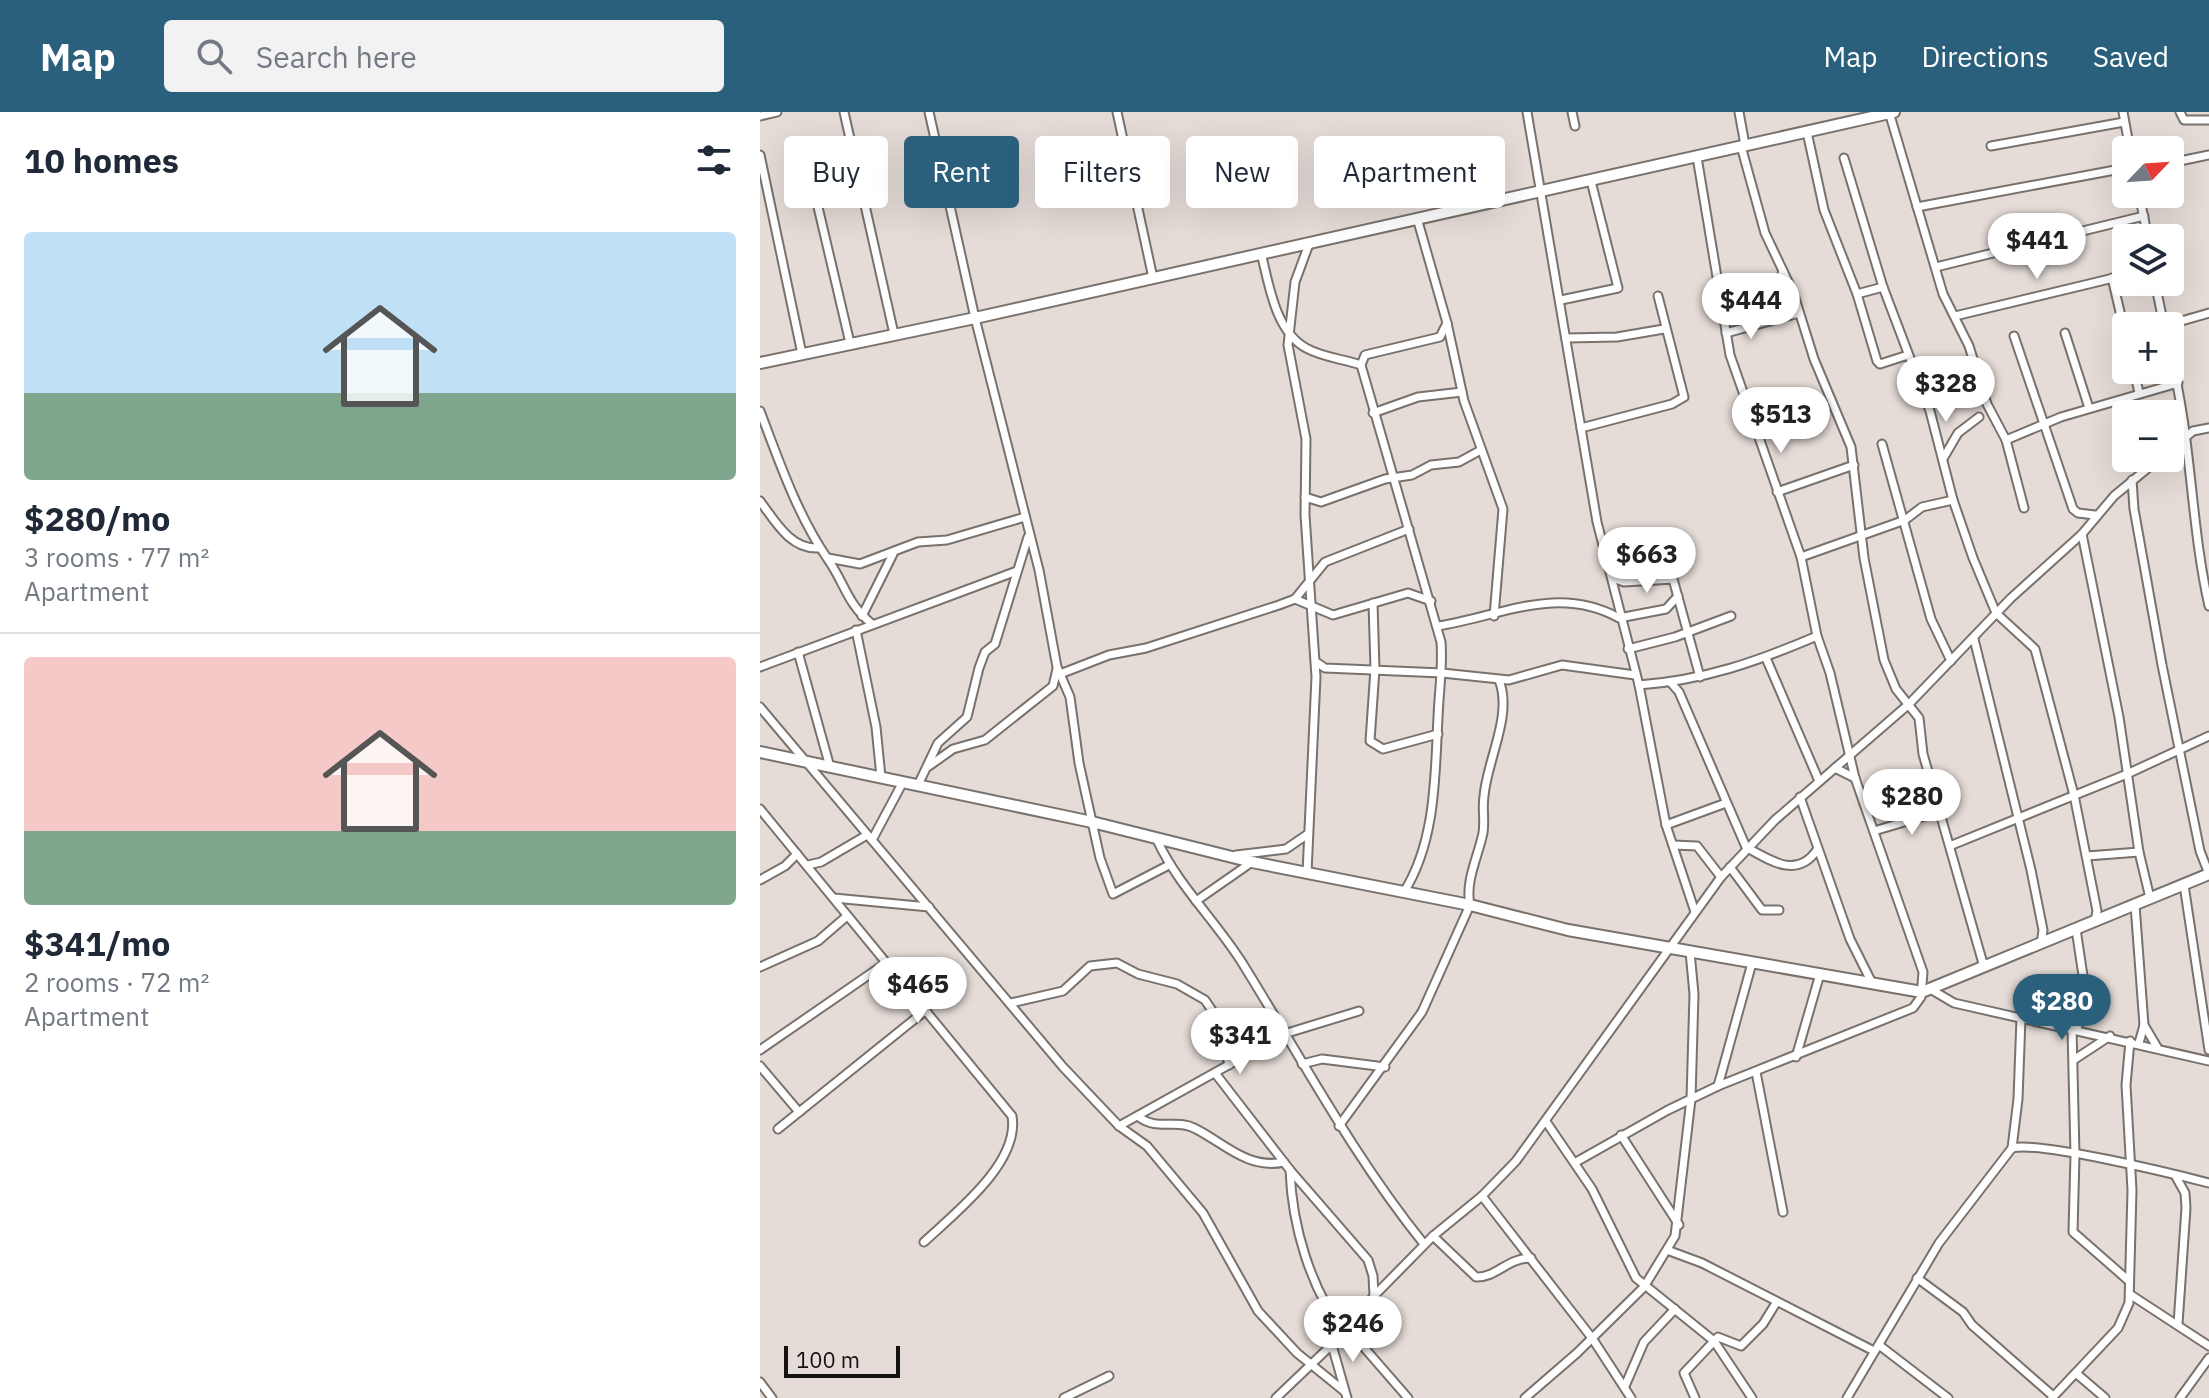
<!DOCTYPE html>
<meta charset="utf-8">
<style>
:root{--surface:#fff;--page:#f2f2f3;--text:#1f2937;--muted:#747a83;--line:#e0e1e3;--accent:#2b607c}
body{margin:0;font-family:"IBM Plex Sans",sans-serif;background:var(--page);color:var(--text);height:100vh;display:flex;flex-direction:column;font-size:30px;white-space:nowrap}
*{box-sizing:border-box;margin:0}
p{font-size:26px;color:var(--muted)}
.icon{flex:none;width:44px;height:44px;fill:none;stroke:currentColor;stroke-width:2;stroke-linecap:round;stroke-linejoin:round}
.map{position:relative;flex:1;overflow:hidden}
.side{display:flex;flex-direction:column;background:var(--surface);width:760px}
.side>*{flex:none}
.banner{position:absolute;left:24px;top:24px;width:760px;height:72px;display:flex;gap:16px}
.needle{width:52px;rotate:65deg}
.tools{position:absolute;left:1352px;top:24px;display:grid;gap:16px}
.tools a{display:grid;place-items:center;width:72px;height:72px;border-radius:8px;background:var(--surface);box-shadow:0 8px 32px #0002;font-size:40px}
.scale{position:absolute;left:24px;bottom:20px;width:116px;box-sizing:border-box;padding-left:8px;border:4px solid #151311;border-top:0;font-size:22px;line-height:28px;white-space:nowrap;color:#151311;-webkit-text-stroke:6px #e5dcd7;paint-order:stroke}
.price{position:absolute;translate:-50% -68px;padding:0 18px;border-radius:28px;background:#fff;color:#222;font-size:26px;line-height:52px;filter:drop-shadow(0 2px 4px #0008)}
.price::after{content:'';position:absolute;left:50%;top:48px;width:24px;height:18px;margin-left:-12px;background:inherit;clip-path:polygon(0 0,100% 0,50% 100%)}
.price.current{background:var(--accent);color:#fff}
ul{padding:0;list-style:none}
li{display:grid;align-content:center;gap:16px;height:424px;padding:0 24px}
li+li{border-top:2px solid var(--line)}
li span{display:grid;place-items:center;height:248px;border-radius:8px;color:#555}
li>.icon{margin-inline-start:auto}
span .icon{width:144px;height:144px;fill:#fffc;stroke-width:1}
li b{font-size:34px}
h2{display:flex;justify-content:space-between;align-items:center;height:96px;padding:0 24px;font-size:34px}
.chip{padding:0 28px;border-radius:8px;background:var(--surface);box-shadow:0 8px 32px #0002;font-size:28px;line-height:72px}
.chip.current{background:var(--accent);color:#fff}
header{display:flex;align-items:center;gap:48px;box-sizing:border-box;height:112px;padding:0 40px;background:var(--accent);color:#fff}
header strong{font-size:38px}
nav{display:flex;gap:44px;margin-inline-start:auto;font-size:28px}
.search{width:560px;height:72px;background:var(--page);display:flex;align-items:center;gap:20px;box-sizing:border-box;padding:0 28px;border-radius:8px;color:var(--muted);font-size:30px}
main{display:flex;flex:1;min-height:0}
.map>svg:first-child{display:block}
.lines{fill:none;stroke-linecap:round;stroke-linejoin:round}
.street-casing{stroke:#78716c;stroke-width:11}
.secondary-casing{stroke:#78716c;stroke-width:14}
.street{stroke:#fff;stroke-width:7}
.secondary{stroke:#fff;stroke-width:10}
</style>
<header>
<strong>Map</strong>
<div class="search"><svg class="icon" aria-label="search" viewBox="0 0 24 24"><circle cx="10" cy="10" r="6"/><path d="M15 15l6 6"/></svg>Search here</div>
<nav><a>Map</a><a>Directions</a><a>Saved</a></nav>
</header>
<main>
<section class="side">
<h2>10 homes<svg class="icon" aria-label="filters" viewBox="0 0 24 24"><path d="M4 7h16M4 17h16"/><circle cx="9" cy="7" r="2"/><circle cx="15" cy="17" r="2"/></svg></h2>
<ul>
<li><span style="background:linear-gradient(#bfe0f5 65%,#7fa58c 0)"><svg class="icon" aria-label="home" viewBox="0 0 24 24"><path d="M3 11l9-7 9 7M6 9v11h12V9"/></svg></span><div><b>$280/mo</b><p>3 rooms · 77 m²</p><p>Apartment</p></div></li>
<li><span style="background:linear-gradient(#f6c9c9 70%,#7fa58c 0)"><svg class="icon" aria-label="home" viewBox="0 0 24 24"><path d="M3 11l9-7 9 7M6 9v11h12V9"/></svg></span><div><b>$341/mo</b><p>2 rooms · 72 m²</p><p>Apartment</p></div></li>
</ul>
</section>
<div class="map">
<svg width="1449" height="1286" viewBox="0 0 1449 1286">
<rect width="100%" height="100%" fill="#e5dcd7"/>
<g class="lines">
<defs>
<g id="street">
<polyline points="84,0 134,222"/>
<polyline points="169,0 215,206 279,458 297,555 310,585 319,651 340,746 353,782 409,753"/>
<polyline points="357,0 393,166"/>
<polyline points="767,0 837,410 879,573 906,713 935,800"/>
<polyline points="812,0 815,14"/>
<polyline points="979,0 985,33"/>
<polyline points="1129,0 1183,182 1209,234 1227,292 1246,328 1264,396"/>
<polyline points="1363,0 1370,38"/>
<polyline points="1420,0 1424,8 1449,8"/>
<polyline points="0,4 17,0"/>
<polyline points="1047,20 1064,98 1097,182 1117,249 1120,252 1148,243"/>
<polyline points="981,34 1005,121 1033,180 1054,247 1091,335 1104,446 1124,548 1136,577 1159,606 1163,642 1224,855"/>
<polyline points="1231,34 1364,10"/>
<polyline points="0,43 42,242"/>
<polyline points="46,44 90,231"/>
<polyline points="1084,46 1123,175 1170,299 1193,388 1213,446 1236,501 1275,537 1314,683 1337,799 1335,809"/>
<polyline points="1410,51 1449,43"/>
<polyline points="1379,82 1388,126"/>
<polyline points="1157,95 1366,56"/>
<polyline points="657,106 687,211 704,289 743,397 734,504"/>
<path d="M501,141C509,172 515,219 546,236C562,245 583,247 601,253"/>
<polyline points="1176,155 1384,104"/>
<polyline points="1352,166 1366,225"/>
<polyline points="1395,170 1404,214"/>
<polyline points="1097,182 1123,175"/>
<polyline points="801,188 858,176 831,69"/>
<polyline points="1195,204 1366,163"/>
<polyline points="1006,208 1023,159"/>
<polyline points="1404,214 1449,201"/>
<polyline points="966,221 1039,201"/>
<polyline points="1305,221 1329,296"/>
<polyline points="1254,224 1313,397 1318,401 1335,403"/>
<polyline points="807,226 857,225 904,217"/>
<path d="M1410,242C1432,325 1430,410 1449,494"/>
<polyline points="1374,258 1379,281"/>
<path d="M0,299C19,349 37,402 67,446C85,471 86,491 112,512"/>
<polyline points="613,301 658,285 702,280"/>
<polyline points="821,316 912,292 924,285 898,184"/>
<polyline points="1246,328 1301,305 1418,271"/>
<polyline points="1122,332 1171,507 1191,549"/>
<polyline points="1410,338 1433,319 1449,316"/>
<polyline points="1184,345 1198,321 1219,305"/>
<polyline points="1372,368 1374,397 1402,553 1440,739 1449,762"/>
<polyline points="1017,380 1094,353"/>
<polyline points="545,385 561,390 625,367 652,363 671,353 699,350 721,338"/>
<path d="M0,389C15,409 30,437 58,436"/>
<polyline points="1322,422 1359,605 1379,740 1390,786"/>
<polyline points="1041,445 1145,408 1162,395 1193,388"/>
<polyline points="68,446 100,452 158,430 187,428 265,405"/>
<polyline points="853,466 864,470 913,467 940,565"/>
<polyline points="535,487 573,503 648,481 671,489"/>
<polyline points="613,491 615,557 610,629 623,637 678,622"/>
<polyline points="102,504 133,442"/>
<path d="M678,514C741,504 798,472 859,506L906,497L918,484"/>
<polyline points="96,518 116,615 121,665"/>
<polyline points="1214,527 1271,758 1283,818 1281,832"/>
<polyline points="868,537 915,525 971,504"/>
<polyline points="38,540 70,655"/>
<polyline points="1006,546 1059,669"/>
<polyline points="556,550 565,556 682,561 749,568 802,553 875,563"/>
<polyline points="0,555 257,459"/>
<polyline points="300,562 349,543 386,536 519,493 535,487 565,450 649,417"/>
<path d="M912,572L919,580L986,735C1011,749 1037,767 1057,738"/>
<path d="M879,573C945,568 996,550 1057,524"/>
<polyline points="0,595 303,955 359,1014 387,1034 443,1101 498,1199 537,1241 584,1279"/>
<polyline points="169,654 193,637 225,628 293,574 297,557"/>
<polyline points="1075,656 1095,666"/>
<polyline points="158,673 178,631 207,605 219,556 225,540 235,532 268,425"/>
<polyline points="1040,685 1090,827 1112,871"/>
<path d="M0,697L252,1004C260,1051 195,1101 164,1130"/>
<polyline points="906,713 966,691"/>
<polyline points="1114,719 1181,699"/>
<polyline points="112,728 143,670"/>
<path d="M397,728C418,773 454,807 481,849C541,945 593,1044 664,1132"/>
<polyline points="913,733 937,734 961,765"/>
<polyline points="1192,733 1367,662 1449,624"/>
<polyline points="476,743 526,737 548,722"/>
<polyline points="1327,744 1379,740"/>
<polyline points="48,753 61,750 107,723"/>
<polyline points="970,755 1002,798 1019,798"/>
<polyline points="547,761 556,565 545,403 546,327 528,233 535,170 549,132"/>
<polyline points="0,768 25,754 37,742"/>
<polyline points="1424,773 1449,938"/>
<path d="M644,780C676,729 675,663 678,605C679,579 683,556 681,530L601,253L605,243L680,225L687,211"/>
<polyline points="74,786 169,795"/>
<polyline points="436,789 492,750"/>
<polyline points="1375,793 1384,913 1379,931"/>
<polyline points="1316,817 1325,877 1317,918"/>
<polyline points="0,855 58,829 87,804"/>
<polyline points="1172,878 1194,891 1449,949"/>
<polyline points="251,891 303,879 330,854 357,851 378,862 417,872 445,888 457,906 469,953"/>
<polyline points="1384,913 1397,935"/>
<polyline points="1312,916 1315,1043 1313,1120 1369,1169"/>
<polyline points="0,938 126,851"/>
<polyline points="1036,945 1060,862"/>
<polyline points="1315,947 1350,924"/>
<polyline points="542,952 562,947 625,955"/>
<polyline points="0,954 39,1000"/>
<polyline points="996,960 1023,1100"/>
<polyline points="455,961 530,1058 608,1148 613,1164 614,1184"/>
<polyline points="958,974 992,851"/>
<path d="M379,1005C397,1019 416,1007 434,1016C463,1030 487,1058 524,1050"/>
<polyline points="787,1011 832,1077 876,1166 954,1229 992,1286"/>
<polyline points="359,1014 524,922 599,899"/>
<path d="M579,1014L662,900L710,793C705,769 718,745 723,721C725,708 722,696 724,684C727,648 753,603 739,568"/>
<polyline points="18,1017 166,898"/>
<polyline points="861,1023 919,1113"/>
<path d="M1252,1036C1280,1029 1414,1062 1449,1071"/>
<polyline points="816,1050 908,998 958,974 1153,896 1161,885 1163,860 1095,666 1070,561 1057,524 1041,445 970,243 937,45"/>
<path d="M530,1058C532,1114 550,1175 584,1221"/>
<polyline points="1415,1063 1425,1081 1426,1096 1418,1212"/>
<polyline points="722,1084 832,1226 871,1286"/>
<path d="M673,1124L716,1165C736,1166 747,1146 771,1146"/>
<polyline points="907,1138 942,1151 1114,1239"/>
<polyline points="1157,1166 1203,1200 1212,1213 1293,1284"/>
<polyline points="1371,1183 1449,1234"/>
<polyline points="588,1217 648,1286"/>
<polyline points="572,1233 587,1286"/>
<polyline points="1119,1233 1188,1286"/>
<polyline points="1317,1262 1345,1286"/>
<polyline points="0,1270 12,1286"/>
<polyline points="865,1274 884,1230 915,1197"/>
<polyline points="304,1286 349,1264"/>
<polyline points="516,1286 584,1221 614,1184 673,1124 722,1084 756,1049 961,765 1015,708 1149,592 1251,486 1322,422 1354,384 1400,346"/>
<polyline points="765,1286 817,1241 884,1175 915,1124 931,987 934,882 930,840"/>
<polyline points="935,1286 924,1261 958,1225 981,1234 1003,1212 1016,1191"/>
<polyline points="1087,1286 1179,1131 1252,1036 1258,987 1261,906"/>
<polyline points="1292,1286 1358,1216 1369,1191 1372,1078 1366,973 1370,929"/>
<polyline points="1420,1286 1449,1246"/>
</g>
<g id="secondary">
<polyline points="0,251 215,206 1134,0"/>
<polyline points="0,640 332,710 492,750 710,793 808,818 1162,880 1449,762"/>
</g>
</defs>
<use href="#street" class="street-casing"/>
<use href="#secondary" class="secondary-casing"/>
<use href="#street" class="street"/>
<use href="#secondary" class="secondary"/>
</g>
</svg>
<div class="tools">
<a><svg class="needle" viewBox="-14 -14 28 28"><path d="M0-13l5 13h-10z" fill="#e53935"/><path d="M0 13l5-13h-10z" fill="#747a83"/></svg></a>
<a><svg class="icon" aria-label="layers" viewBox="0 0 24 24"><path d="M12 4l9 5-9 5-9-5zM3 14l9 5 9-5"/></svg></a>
<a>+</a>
<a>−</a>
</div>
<div class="scale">100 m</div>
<b class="price" style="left:1277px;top:169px">$441</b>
<b class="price" style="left:991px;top:229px">$444</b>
<b class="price" style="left:1186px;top:312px">$328</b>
<b class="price" style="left:1021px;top:343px">$513</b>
<b class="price" style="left:887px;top:483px">$663</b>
<b class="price" style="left:1152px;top:725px">$280</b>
<b class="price" style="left:158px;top:913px">$465</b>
<b class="price current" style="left:1302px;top:930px">$280</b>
<b class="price" style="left:480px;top:964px">$341</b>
<b class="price" style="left:593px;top:1252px">$246</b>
<div class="banner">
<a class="chip">Buy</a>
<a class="chip current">Rent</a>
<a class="chip">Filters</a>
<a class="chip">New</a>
<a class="chip">Apartment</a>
</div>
</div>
</main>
